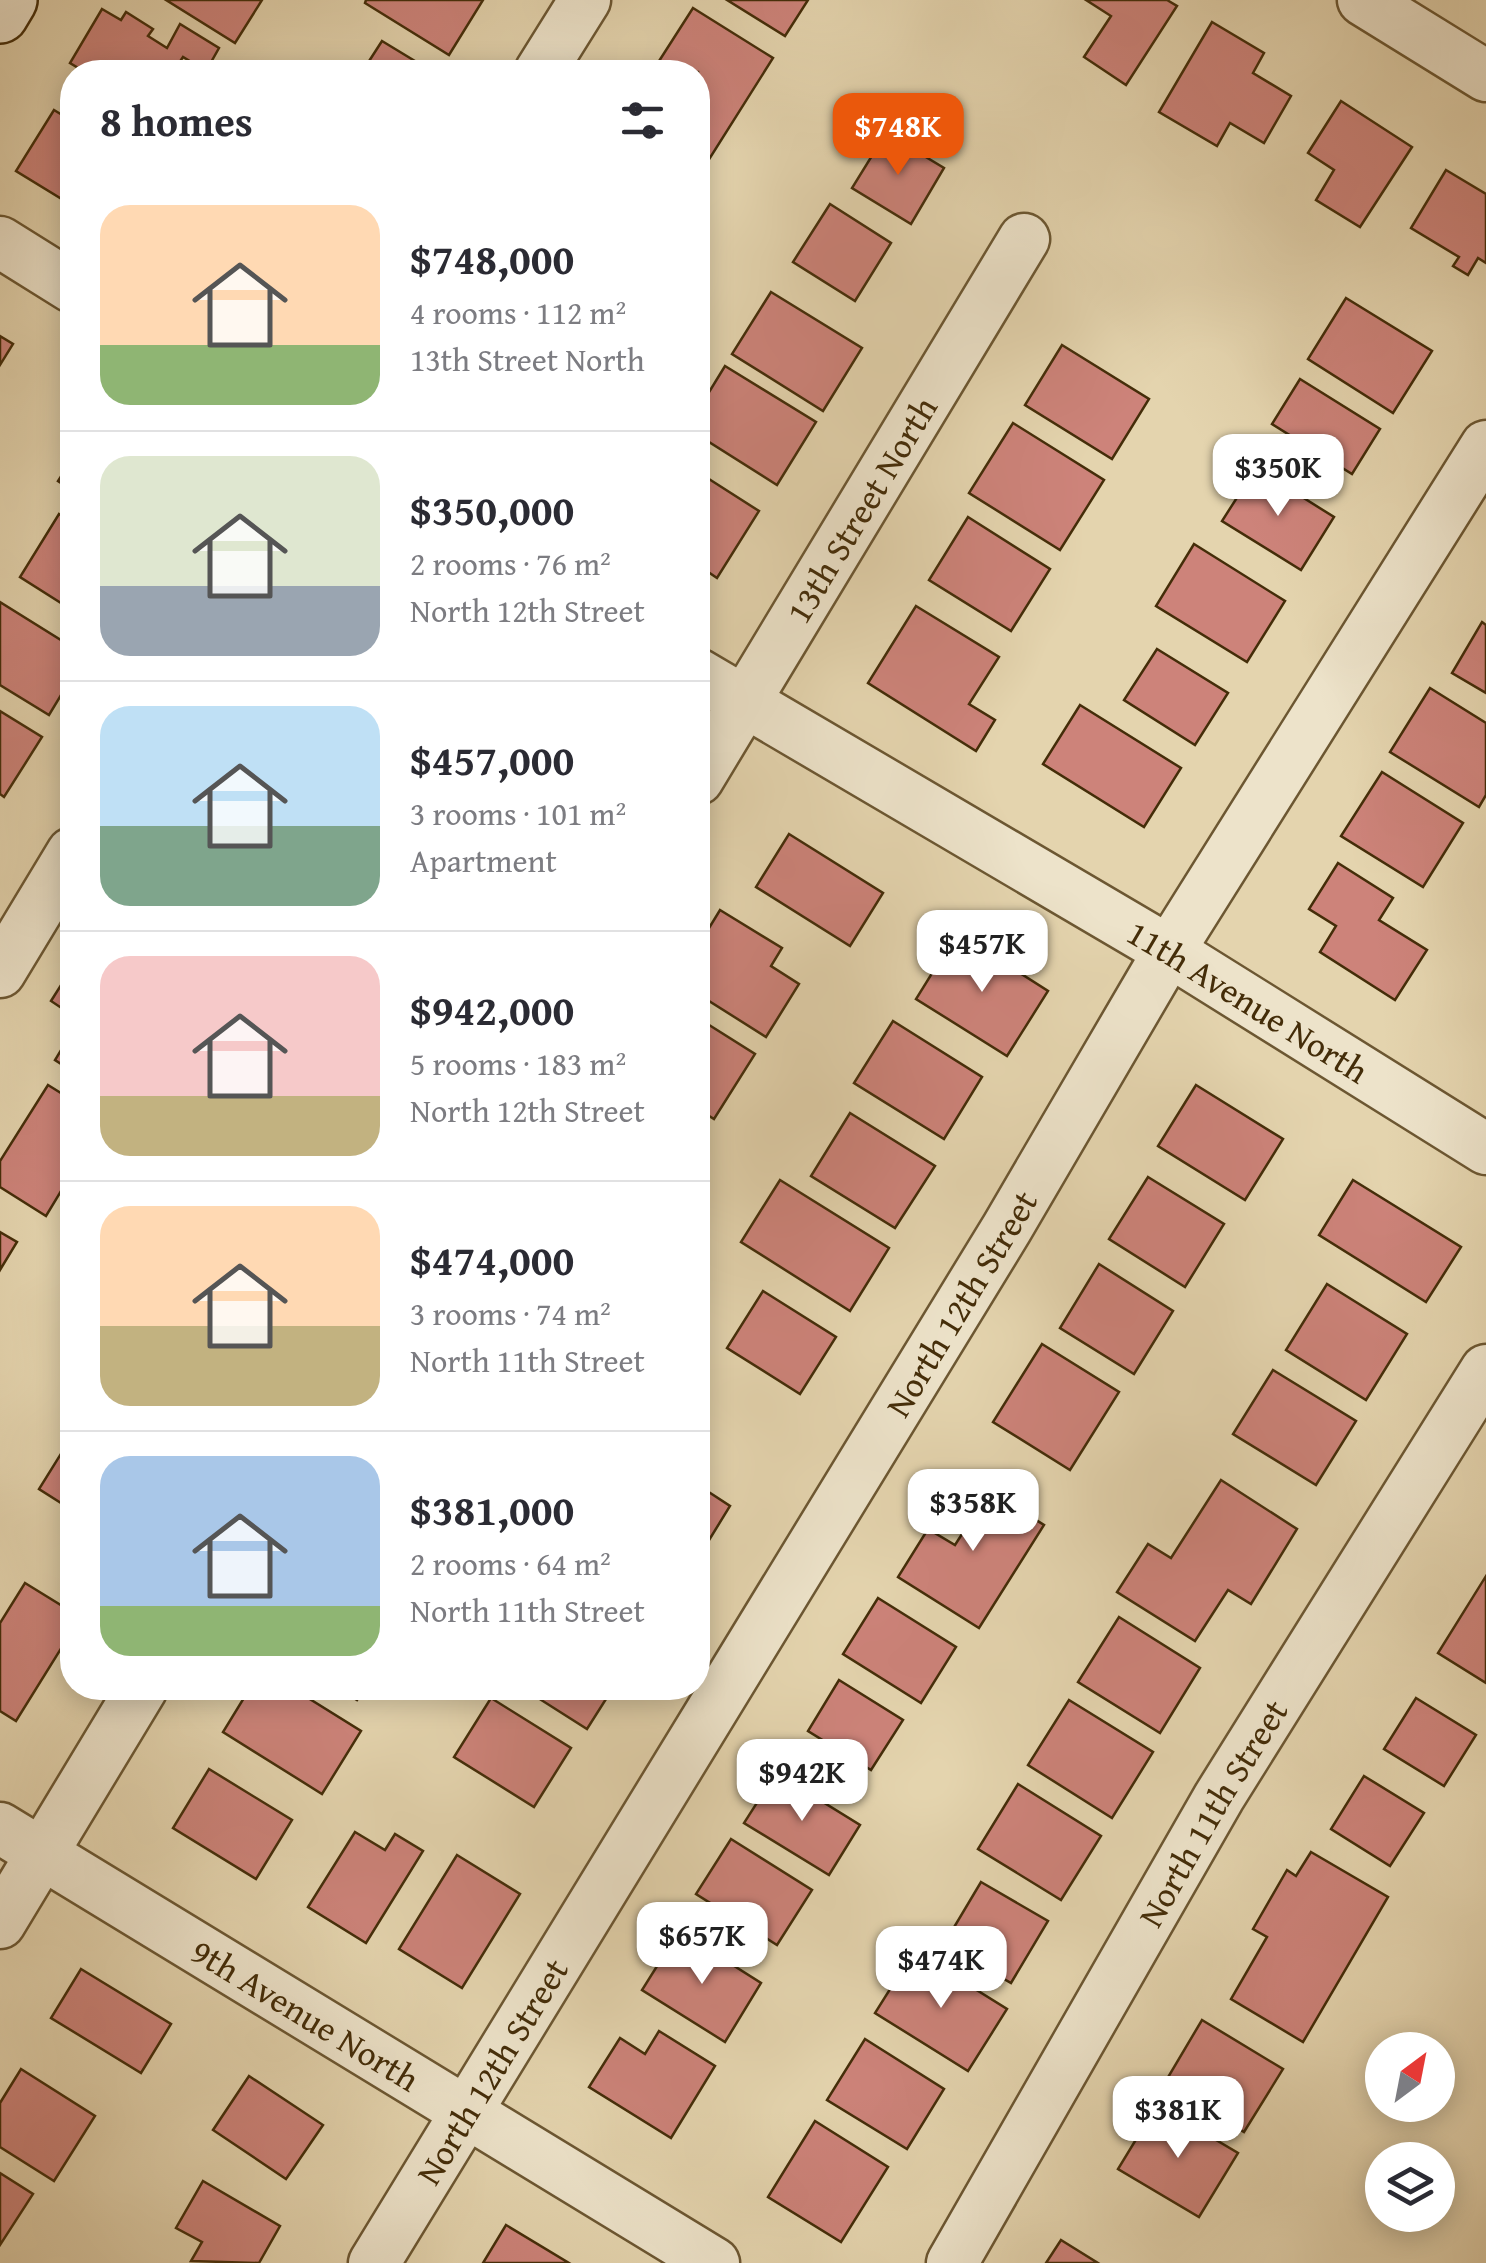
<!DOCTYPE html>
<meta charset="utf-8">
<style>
:root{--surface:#fff;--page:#f7f7f7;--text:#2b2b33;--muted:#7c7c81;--line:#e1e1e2;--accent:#ea580c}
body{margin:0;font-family:"Gentium Book Plus",serif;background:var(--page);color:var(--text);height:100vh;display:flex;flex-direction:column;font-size:38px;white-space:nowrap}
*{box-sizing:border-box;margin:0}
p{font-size:32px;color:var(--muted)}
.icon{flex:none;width:55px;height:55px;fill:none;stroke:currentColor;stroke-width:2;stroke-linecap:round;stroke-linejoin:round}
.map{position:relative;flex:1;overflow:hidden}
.sheet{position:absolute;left:60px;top:60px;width:650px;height:1640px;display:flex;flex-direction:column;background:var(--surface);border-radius:40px;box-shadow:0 5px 25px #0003}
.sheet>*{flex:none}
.needle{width:65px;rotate:32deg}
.fabs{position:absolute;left:1365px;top:2032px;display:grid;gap:20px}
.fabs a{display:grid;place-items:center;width:90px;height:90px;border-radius:50%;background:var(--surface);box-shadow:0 5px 25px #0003;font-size:50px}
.price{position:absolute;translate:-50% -85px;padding:0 22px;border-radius:20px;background:#fff;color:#222;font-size:32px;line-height:65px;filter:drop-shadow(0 2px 5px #0008)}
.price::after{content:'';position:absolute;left:50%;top:60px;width:30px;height:22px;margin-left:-15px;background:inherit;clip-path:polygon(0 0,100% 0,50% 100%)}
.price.active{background:var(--accent);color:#fff}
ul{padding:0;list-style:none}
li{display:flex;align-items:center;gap:30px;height:250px;padding:0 40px}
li+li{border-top:2px solid var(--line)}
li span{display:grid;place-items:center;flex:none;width:280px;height:200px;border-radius:30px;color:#555}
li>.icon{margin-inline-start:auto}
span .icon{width:120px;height:120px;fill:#fffc;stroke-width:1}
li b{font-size:42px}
h2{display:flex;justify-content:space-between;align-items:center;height:120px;padding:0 40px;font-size:42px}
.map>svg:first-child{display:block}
.building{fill:#cd837a;stroke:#442d09;stroke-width:2.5}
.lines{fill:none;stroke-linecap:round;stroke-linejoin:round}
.street-casing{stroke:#6c5732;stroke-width:55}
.secondary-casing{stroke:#442d09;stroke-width:60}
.street{stroke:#ede3ca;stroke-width:50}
.secondary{stroke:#ede3ca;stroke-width:55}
.labels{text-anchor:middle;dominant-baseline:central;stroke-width:8;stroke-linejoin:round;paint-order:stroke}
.street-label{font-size:35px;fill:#442d09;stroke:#ede3ca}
</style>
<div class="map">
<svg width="1486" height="2263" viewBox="0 0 1486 2263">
<rect width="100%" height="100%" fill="#e4d4ae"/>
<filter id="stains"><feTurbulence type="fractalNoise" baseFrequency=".002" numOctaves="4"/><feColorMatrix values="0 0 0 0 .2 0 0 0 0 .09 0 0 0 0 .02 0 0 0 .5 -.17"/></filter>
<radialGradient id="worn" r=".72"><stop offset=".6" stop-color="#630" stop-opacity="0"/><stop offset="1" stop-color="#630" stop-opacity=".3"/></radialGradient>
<g class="building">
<polygon points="166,0 262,0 235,43"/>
<polygon points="366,0 483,0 449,55 365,3"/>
<polygon points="727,0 808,0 785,36"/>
<polygon points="1086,0 1167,0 1177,6 1126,85 1084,57 1111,16"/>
<polygon points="693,8 773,58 708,161 698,154 698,72 652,72"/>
<polygon points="102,9 121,20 126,12 153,29 148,36 167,48 180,24 219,48 206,71 183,57 173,72 157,62 150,72 85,72 70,63"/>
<polygon points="1212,22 1264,53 1253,73 1291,96 1264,143 1230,123 1217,146 1159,112"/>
<polygon points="382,41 433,72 362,72"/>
<polygon points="1341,101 1412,147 1360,227 1316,200 1334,170 1308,153"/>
<polygon points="54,110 72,121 72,190 65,201 16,171"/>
<polygon points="886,133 944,168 911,224 852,188"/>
<polygon points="1446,170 1486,194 1486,263 1478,258 1468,275 1453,266 1459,257 1411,228"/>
<polygon points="830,204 891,243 855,301 793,262"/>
<polygon points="771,292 862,348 823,411 732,354"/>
<polygon points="1346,298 1432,351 1393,413 1308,359"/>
<polygon points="0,336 13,344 0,365"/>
<polygon points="1062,345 1149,399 1112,459 1025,405"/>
<polygon points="725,366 816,422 777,485 698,435 698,410"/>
<polygon points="1300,379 1380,429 1352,474 1272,424"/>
<polygon points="1013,423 1104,480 1060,550 969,493"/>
<polygon points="72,459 72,490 58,481"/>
<polygon points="1256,468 1334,517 1301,570 1222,521"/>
<polygon points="698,472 759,511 717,578 698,565"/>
<polygon points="59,514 72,522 72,610 20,577"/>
<polygon points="968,517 1050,569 1011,631 929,580"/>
<polygon points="1194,544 1285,601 1247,662 1156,606"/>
<polygon points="0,602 72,647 72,677 49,715 0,685"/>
<polygon points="916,606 999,657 969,704 995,720 976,751 868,683"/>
<polygon points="1482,622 1486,625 1486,693 1452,673"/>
<polygon points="1157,649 1228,693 1195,745 1124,700"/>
<polygon points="1430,688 1486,723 1486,795 1479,807 1390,752"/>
<polygon points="1080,705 1181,768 1144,827 1043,764"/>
<polygon points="0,711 42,737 4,797 0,794"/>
<polygon points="1382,772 1463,823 1423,887 1341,836"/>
<polygon points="789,834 883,893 850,946 756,887"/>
<polygon points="1338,863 1393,898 1379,920 1427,950 1395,1000 1320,952 1336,926 1309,909"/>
<polygon points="720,910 782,948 771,966 799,984 766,1037 698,994 698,946"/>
<polygon points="957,933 1048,991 1007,1056 916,999"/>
<polygon points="68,974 72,976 72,1015 51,1001"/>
<polygon points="698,1018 755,1054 714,1119 698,1109"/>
<polygon points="893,1021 982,1077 944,1139 854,1083"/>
<polygon points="72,1032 72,1071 55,1060"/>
<polygon points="48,1085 72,1100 72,1173 46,1216 0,1187 0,1161"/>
<polygon points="1196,1085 1283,1139 1245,1200 1158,1146"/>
<polygon points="850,1113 935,1166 895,1228 811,1176"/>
<polygon points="698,1128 707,1134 698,1150"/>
<polygon points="1148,1177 1224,1224 1185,1287 1109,1239"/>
<polygon points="780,1180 889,1248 850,1311 741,1242"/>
<polygon points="1353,1180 1461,1247 1426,1302 1319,1235"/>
<polygon points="0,1232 17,1242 0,1270"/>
<polygon points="1099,1264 1173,1311 1134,1374 1060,1328"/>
<polygon points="1327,1284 1407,1334 1366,1400 1286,1350"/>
<polygon points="763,1291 836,1337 800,1394 727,1348"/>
<polygon points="1042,1344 1119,1392 1070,1470 993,1422"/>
<polygon points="1273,1370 1356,1421 1316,1485 1233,1434"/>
<polygon points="72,1436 72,1510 39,1489"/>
<polygon points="964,1475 1044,1525 979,1628 898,1577 928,1529 955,1545 971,1520 946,1504"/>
<polygon points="1221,1480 1297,1529 1251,1604 1228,1590 1195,1641 1117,1592 1148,1544 1171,1558"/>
<polygon points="698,1485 730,1506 698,1558"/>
<polygon points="1486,1576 1486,1683 1438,1653"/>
<polygon points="25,1583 72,1612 72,1631 16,1721 0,1711 0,1623"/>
<polygon points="878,1598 956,1647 921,1703 843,1654"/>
<polygon points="1119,1617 1200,1668 1160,1733 1078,1682"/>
<polygon points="839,1680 903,1720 871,1770 808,1731"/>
<polygon points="250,1688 292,1688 361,1731 322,1794 223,1732"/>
<polygon points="338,1688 365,1688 357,1700"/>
<polygon points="529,1688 613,1688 587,1729 527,1691"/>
<polygon points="491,1698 571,1748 534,1807 454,1757"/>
<polygon points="1416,1698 1476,1735 1444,1786 1384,1749"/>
<polygon points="1069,1700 1153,1752 1112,1818 1028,1765"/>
<polygon points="209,1769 292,1820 256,1879 173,1828"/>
<polygon points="776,1773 860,1825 829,1875 744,1823"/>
<polygon points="1364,1776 1424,1813 1390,1866 1331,1829"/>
<polygon points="1018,1784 1101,1836 1061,1900 978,1849"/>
<polygon points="355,1832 385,1850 395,1834 423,1851 366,1943 308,1907"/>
<polygon points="731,1839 812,1890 777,1945 696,1894"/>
<polygon points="1311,1852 1388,1897 1303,2042 1231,1999 1267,1937 1253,1929 1287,1870 1296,1876"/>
<polygon points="457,1855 520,1894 462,1988 399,1949"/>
<polygon points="981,1882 1048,1921 1011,1983 944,1944"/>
<polygon points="679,1931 761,1983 725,2042 642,1990"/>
<polygon points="914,1951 1007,2009 968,2071 875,2013"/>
<polygon points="81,1969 171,2024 141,2073 51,2018"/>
<polygon points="1202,2020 1283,2069 1244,2132 1164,2084"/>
<polygon points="659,2031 715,2066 671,2138 589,2087 620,2038 645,2054"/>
<polygon points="865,2039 944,2089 907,2149 827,2100"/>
<polygon points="21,2069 95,2116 54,2181 0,2147 0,2103"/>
<polygon points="249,2076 323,2125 286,2179 213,2130"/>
<polygon points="1157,2105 1238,2153 1199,2217 1118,2169"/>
<polygon points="815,2121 888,2167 841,2242 768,2197"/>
<polygon points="0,2173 33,2194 0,2245"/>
<polygon points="203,2181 280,2226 259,2263 191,2261 202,2242 176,2228"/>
<polygon points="506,2225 569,2263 483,2263"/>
<polygon points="1061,2240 1098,2263 1046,2263"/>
</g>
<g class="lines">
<defs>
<g id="street">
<polyline points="1363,0 1486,76"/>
<polyline points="540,72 585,0"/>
<polyline points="0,242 72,287"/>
<path id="s1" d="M698,674L1169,951L1486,1149"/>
<path id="s2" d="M698,779L1024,239"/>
<polyline points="0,972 72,853"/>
<path id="s3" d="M0,1828L714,2263"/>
<polyline points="0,1923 142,1688"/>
<path id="s4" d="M374,2263L1007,1228L1169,951L1486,446"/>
<path id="s5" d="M952,2263L1219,1797L1486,1370"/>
</g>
<polyline id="secondary" points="0,15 9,0"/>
</defs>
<use href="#street" class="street-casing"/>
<use href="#secondary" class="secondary-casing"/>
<use href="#street" class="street"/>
<use href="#secondary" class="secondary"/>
</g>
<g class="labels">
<g class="street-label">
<text stroke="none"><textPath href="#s2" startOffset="315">13th Street North</textPath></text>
<text stroke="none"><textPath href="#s1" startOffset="640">11th Avenue North</textPath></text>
<text stroke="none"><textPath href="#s4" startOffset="1125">North 12th Street</textPath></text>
<text stroke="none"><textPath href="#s5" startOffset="520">North 11th Street</textPath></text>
<text stroke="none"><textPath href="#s3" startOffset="358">9th Avenue North</textPath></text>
<text stroke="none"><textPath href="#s4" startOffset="225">North 12th Street</textPath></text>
</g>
</g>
<rect width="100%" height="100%" filter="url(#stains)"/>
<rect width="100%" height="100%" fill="url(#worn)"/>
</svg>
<div class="fabs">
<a><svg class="needle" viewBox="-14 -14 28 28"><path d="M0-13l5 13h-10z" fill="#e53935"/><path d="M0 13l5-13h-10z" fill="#7c7c81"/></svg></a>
<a><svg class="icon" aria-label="layers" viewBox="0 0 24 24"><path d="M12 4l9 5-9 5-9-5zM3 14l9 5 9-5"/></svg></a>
</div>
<b class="price active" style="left:898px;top:178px">$748K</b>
<b class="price" style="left:1278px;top:519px">$350K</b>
<b class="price" style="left:982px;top:995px">$457K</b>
<b class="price" style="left:973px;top:1554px">$358K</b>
<b class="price" style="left:802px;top:1824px">$942K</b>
<b class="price" style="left:702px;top:1987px">$657K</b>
<b class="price" style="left:941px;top:2011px">$474K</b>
<b class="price" style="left:1178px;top:2161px">$381K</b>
<section class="sheet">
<h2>8 homes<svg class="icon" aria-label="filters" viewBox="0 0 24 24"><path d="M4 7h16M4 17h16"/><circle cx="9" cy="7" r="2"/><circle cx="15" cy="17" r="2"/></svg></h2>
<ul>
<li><span style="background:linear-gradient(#ffd9b3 70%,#8fb573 0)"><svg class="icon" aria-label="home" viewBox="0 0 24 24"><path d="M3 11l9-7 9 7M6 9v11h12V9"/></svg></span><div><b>$748,000</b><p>4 rooms · 112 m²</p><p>13th Street North</p></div></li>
<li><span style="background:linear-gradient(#dfe7d0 65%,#9aa5b1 0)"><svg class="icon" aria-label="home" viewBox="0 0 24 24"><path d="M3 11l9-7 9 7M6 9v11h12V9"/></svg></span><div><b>$350,000</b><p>2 rooms · 76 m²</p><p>North 12th Street</p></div></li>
<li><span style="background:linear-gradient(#bfe0f5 60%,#7fa58c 0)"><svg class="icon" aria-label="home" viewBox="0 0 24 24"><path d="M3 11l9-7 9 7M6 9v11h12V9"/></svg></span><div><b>$457,000</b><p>3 rooms · 101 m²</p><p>Apartment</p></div></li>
<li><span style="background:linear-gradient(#f6c9c9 70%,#c2b280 0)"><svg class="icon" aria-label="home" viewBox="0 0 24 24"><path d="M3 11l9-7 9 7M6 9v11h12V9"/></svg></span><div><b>$942,000</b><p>5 rooms · 183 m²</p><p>North 12th Street</p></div></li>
<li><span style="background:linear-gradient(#ffd9b3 60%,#c2b280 0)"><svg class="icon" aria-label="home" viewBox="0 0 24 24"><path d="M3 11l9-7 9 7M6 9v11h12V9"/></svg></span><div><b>$474,000</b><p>3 rooms · 74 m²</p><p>North 11th Street</p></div></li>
<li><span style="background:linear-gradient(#a9c7e8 75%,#8fb573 0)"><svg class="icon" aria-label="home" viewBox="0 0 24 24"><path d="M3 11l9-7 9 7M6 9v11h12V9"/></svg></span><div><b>$381,000</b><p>2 rooms · 64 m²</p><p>North 11th Street</p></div></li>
</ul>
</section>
</div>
